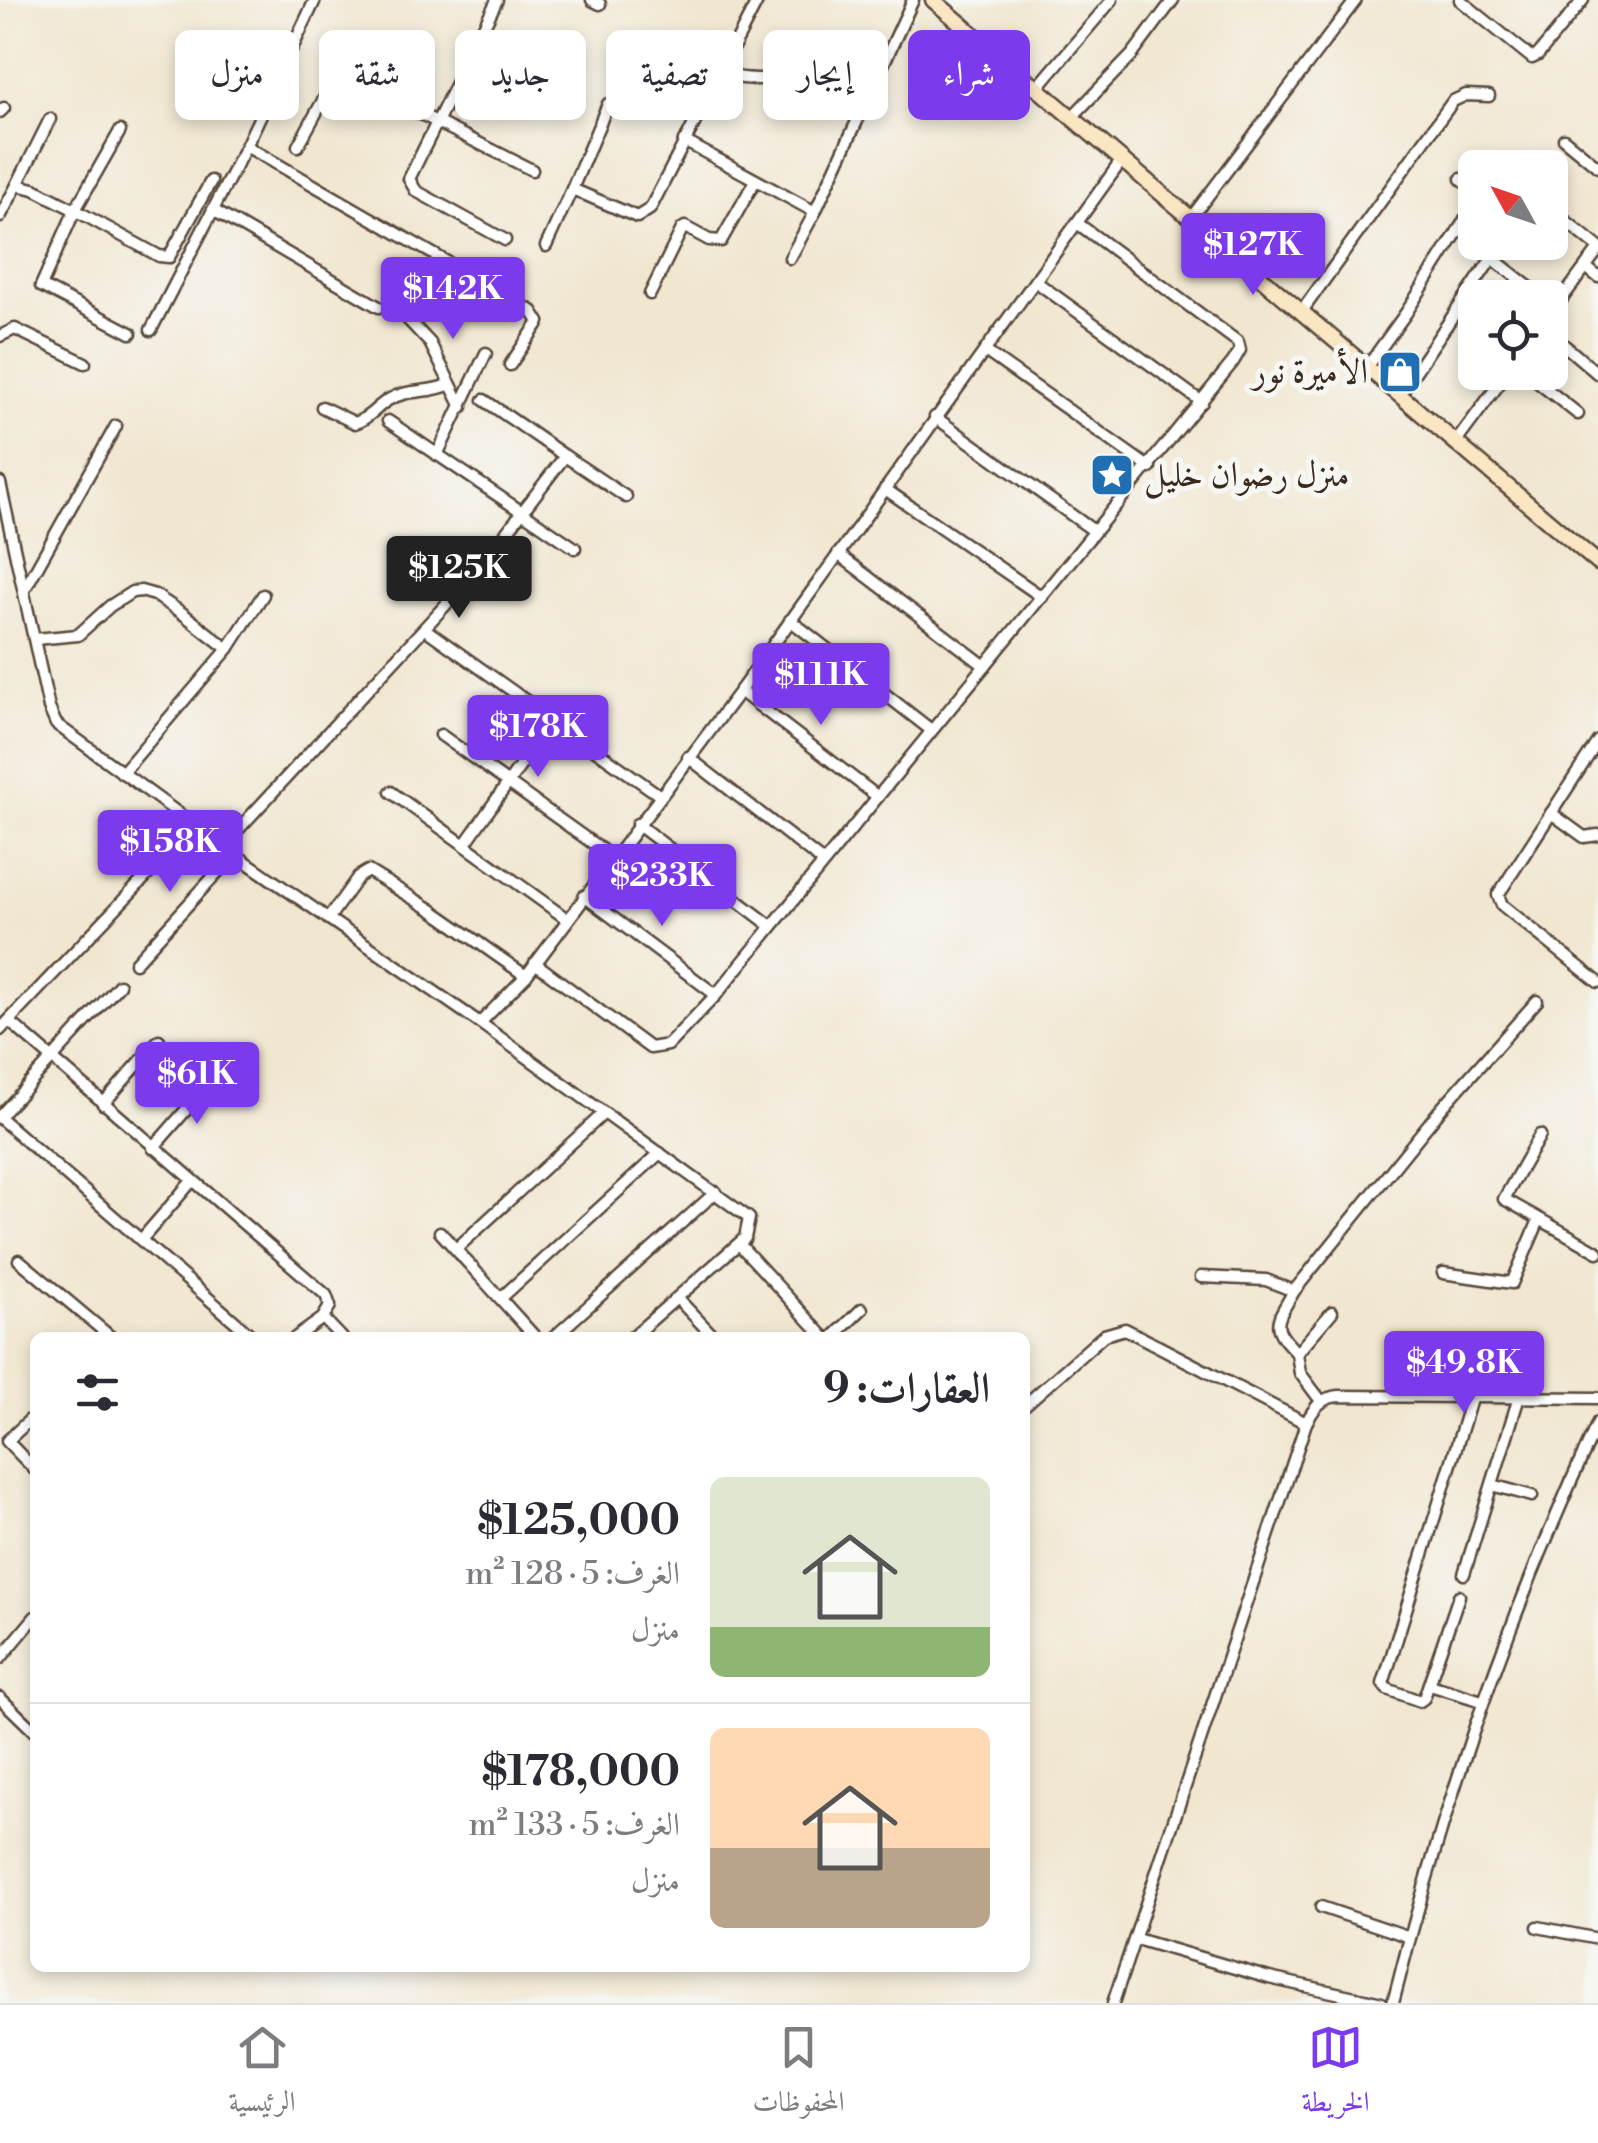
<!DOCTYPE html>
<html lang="ar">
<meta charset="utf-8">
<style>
:root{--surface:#fff;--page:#f7f7f7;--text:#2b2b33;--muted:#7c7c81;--line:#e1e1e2;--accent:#7c3aed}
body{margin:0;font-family:"Libre Bodoni",Amiri,serif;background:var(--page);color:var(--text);direction:rtl;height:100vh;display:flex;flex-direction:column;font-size:38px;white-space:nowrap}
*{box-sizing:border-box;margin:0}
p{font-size:32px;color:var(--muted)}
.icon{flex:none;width:55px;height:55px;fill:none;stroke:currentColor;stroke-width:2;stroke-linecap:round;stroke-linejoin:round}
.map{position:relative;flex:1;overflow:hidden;direction:ltr}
.sheet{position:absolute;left:30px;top:1332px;width:1000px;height:640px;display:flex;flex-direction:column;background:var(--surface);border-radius:15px;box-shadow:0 5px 15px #0003;direction:rtl}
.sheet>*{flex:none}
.hud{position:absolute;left:30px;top:30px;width:1000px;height:90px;direction:rtl;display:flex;gap:20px}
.needle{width:65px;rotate:310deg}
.buttons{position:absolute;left:1458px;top:150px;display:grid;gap:20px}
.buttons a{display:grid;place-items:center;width:110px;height:110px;border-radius:15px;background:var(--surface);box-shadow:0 5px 15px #0003;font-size:50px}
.price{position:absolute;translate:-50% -85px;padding:0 22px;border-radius:10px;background:var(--accent);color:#fff;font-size:32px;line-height:65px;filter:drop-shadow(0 2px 5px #0008)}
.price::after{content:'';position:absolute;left:50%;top:60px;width:30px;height:22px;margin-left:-15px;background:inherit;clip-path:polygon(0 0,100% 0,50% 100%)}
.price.active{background:#222;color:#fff}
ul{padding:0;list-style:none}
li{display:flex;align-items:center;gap:30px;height:250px;padding:0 40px}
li+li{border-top:2px solid var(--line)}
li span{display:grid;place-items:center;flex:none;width:280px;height:200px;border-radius:15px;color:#555}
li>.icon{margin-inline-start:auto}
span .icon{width:120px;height:120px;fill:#fffc;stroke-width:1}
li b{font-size:42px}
h2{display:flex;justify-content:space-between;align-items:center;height:120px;padding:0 40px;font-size:42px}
.pill{padding:0 35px;border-radius:15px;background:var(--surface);box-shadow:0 5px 15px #0003;font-size:35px;line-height:90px}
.pill.active{background:var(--accent);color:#fff}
.menu{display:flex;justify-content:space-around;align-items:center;height:140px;border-top:2px solid var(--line);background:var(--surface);font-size:28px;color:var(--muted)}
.menu a{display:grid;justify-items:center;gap:5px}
.menu .active{color:var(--accent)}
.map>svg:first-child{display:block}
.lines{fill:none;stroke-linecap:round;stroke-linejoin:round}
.street-casing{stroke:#564639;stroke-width:15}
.secondary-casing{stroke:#564639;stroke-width:19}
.street{stroke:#fff;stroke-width:10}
.secondary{stroke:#fbe6c4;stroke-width:14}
.labels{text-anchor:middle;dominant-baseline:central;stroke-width:10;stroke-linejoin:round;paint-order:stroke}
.poi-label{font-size:35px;fill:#3b2a1e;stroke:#f6f6f2;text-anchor:end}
</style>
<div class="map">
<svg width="1598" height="2003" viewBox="0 0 1598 2003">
<rect width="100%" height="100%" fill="#f6f6f2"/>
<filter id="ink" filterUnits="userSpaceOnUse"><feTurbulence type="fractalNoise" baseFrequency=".01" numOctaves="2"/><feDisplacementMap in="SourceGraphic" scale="20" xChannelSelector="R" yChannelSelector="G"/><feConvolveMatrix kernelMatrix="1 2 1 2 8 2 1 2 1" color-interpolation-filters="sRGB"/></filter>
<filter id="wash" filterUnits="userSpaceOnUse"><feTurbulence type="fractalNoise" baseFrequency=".0048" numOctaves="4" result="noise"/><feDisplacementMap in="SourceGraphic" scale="40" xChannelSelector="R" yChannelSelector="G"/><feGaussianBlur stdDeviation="2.25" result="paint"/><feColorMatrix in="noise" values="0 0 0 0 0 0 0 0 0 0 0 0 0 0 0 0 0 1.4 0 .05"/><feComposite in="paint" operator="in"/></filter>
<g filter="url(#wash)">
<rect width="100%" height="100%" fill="#f1e7d1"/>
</g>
<g filter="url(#ink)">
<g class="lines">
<defs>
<g id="street">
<polyline points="315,0 246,146 532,311 539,322 510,365"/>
<polyline points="497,0 409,179 416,191 505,240"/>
<polyline points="592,0 600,4"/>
<polyline points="1460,0 1532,58 1538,55 1583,0"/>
<polyline points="480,35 548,78"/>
<polyline points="643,52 712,87"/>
<path d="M721,69C740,80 741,78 761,79C775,79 779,85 793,79"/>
<polyline points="1037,88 1112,0"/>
<polyline points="0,112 4,108"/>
<polyline points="1072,117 1132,55 1173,0"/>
<polyline points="1564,139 1598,167"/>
<polyline points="684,141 815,212"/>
<polyline points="298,146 333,82 345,76 532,170"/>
<polyline points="1461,179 1475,192"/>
<polyline points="17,185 50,119"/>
<polyline points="572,189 608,104"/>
<polyline points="1550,208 1598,247"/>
<polyline points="213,210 379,307"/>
<polyline points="0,217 17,185 34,189 75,210 120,131"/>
<polyline points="1191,218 1356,0"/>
<polyline points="1476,245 1543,298"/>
<polyline points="546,246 572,189 637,217 650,209 758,0"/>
<polyline points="790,258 815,212 913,0"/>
<polyline points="1586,267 1598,277"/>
<polyline points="1035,281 1202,402"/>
<polyline points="650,294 682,229 685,227 709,240 721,241 755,181"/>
<polyline points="398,309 430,343 462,407"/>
<polyline points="1302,311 1453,101 1466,95 1489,96"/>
<polyline points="1550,315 1598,250"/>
<polyline points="151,330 246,146"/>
<polyline points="131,333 41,286 75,210 159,256 169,257 211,181"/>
<polyline points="1550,333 1598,374"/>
<polyline points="0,336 15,329 85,363"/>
<polyline points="985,351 1150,468"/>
<polyline points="1367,367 1406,313 1475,204"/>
<polyline points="1525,372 1578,414"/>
<polyline points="1400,394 1492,258"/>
<path d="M322,407L355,423C370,418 376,407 388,400C408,388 431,394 450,384"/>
<polyline points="935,417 1094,531"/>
<polyline points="388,421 575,548"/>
<polyline points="1456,442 1508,372"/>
<polyline points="437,455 486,353"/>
<polyline points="565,456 626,497"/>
<polyline points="0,483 49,708 56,724 223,846 480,1023 526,976 740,691 1122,160"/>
<polyline points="885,489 1042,597"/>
<polyline points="838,554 985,666"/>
<polyline points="26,587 116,426"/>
<polyline points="790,620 931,730"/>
<polyline points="425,629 659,795"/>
<polyline points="35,639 78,635 110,606 132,592 141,591 155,595 182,613 228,649"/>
<polyline points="740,691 878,797"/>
<polyline points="441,735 612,857"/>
<polyline points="1598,741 1498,895 1502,905 1598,982"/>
<polyline points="688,757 823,862"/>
<polyline points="122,773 228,649 263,595"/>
<polyline points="391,792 567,919"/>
<polyline points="1551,813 1584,837 1598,835"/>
<polyline points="637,824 771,926"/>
<polyline points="465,844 552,721"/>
<polyline points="223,846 477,571 565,456 484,400"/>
<polyline points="584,896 716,995"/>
<polyline points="328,919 358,877 368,871 432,910 526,976"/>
<polyline points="135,963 235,853"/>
<polyline points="535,963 650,1048 668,1045 716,995 1233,362 1240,350 1238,342 1077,223"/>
<polyline points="9,1021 326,1295 330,1306 323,1318 342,1338"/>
<polyline points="480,1023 749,1218 745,1238 631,1338"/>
<polyline points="0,1030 195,825"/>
<polyline points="103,1104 159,1040"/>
<polyline points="0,1116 119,985"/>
<polyline points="0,1118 254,1338"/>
<polyline points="1540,1135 1504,1199 1598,1252"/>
<polyline points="153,1148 212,1080"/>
<polyline points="440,1232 536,1338"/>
<polyline points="141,1240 191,1182"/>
<polyline points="739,1244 825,1338"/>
<polyline points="456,1249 603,1114"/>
<polyline points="19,1260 112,1338"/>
<polyline points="1443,1273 1512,1283 1539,1220"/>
<polyline points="1201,1277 1266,1280 1294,1291"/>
<polyline points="501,1298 660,1153"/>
<polyline points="678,1299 715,1338"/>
<polyline points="295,1338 323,1318"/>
<polyline points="553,1338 716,1192"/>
<polyline points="832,1338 862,1309"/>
<path d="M1297,1353C1269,1325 1276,1323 1294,1291L1440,1110L1537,1001"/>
<polyline points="1321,1401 1300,1373 1297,1353 1332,1312"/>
<polyline points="1025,1405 1104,1335 1125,1329 1306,1423"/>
<polyline points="35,1415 7,1441 35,1470"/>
<polyline points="1492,1485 1532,1496"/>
<polyline points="1464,1574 1519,1397"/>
<polyline points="1459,1596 1424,1698 1420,1701 1387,1689 1383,1684 1472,1396"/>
<polyline points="0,1659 35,1617"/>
<polyline points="1430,1685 1482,1701"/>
<polyline points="0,1698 35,1732"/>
<polyline points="1321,1907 1410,1937"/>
<polyline points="1538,1927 1598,1939"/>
<polyline points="1136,1939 1269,1978 1382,2003"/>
<path d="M1113,2003L1306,1423C1314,1408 1321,1397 1339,1396L1598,1398"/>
<path d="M1393,2003C1443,1803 1511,1609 1598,1422"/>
</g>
<polyline id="secondary" points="933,0 1598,563"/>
</defs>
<use href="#street" class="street-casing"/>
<use href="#secondary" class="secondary-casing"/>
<use href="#street" class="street"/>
<use href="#secondary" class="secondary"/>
</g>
</g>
<defs>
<symbol id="shop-square" viewBox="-11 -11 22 22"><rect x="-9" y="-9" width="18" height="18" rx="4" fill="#1f6fb2" stroke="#f6f6f2"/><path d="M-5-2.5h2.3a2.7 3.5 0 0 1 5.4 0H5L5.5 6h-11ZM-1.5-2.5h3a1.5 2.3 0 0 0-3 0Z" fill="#fff"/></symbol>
<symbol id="sight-square" viewBox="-11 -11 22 22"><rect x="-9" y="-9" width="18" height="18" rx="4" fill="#1f6fb2" stroke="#f6f6f2"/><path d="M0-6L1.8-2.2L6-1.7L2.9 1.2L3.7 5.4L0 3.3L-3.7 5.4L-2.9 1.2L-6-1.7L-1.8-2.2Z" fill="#fff"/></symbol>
</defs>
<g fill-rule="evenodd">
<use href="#shop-square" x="1375" y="347" width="50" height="50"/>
<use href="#sight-square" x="1087" y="450" width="50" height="50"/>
</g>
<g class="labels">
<g class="poi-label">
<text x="1368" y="372">الأميرة نور</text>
<text x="1144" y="475" text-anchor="start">منزل رضوان خليل</text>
</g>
</g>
</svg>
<div class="buttons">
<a><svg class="needle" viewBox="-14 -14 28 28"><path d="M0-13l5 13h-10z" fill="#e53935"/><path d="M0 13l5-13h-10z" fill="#7c7c81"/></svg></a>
<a><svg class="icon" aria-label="locate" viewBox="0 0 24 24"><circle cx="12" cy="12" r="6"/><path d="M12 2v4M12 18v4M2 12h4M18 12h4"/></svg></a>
</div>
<b class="price" style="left:1253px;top:298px">$127K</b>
<b class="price" style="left:453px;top:342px">$142K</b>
<b class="price active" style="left:459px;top:621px">$125K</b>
<b class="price" style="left:821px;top:728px">$111K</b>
<b class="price" style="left:538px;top:780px">$178K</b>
<b class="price" style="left:170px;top:895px">$158K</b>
<b class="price" style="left:662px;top:929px">$233K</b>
<b class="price" style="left:197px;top:1127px">$61K</b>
<b class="price" style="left:1464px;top:1416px">$49.8K</b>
<div class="hud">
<a class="pill active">شراء</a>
<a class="pill">إيجار</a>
<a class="pill">تصفية</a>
<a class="pill">جديد</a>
<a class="pill">شقة</a>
<a class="pill">منزل</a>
</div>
<section class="sheet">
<h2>العقارات: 9<svg class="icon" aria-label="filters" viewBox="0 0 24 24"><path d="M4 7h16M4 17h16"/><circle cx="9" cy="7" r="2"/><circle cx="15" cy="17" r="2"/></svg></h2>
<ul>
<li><span style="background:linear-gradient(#dfe7d0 75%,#8fb573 0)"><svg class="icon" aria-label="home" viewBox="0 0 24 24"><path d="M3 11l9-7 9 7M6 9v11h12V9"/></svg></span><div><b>$125,000</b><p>الغرف: 5 · 128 m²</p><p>منزل</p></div></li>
<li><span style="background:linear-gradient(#ffd9b3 60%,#b9a48a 0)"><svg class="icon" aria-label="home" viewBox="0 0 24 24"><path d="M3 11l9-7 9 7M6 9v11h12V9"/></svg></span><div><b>$178,000</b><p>الغرف: 5 · 133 m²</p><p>منزل</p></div></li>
</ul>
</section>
</div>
<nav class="menu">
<a class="active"><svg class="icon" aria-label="map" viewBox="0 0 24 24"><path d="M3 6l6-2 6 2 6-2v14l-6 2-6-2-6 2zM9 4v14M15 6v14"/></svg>الخريطة</a>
<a><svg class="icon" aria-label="saved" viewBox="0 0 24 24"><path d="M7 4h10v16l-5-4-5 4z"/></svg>المحفوظات</a>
<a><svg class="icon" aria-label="home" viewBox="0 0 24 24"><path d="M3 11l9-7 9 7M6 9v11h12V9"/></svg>الرئيسية</a>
</nav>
